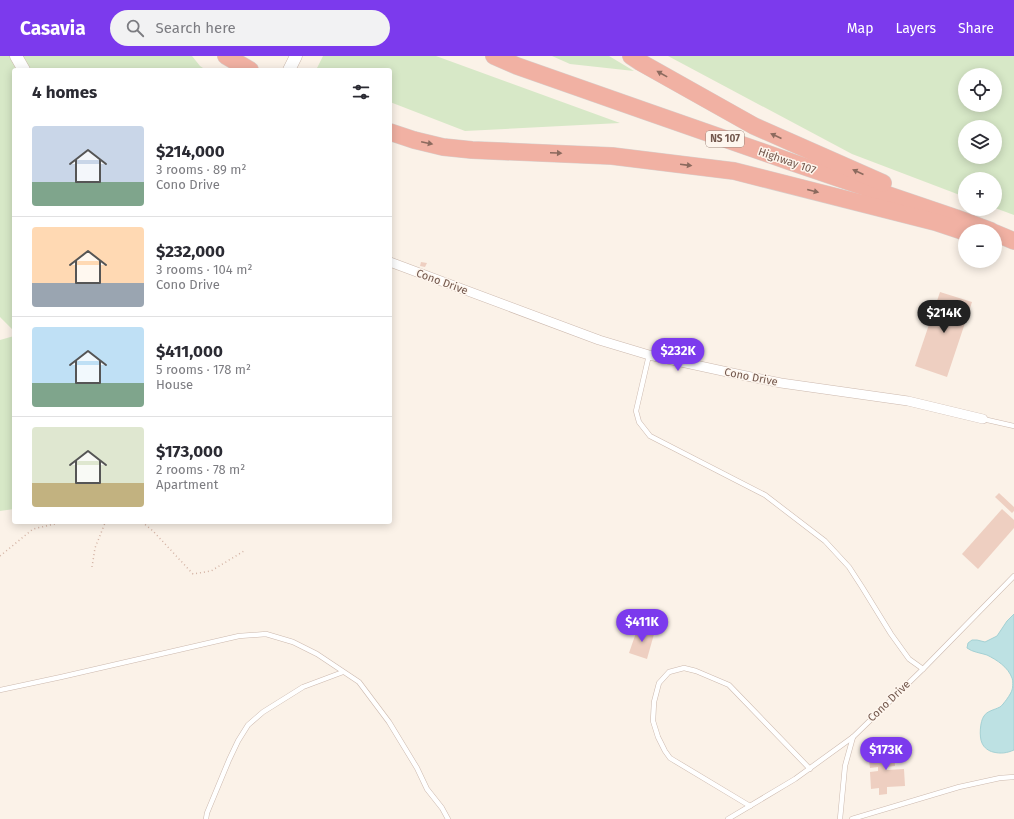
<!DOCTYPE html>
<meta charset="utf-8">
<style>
:root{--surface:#fff;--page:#f2f2f3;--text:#2b2b33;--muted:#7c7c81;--line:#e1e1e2;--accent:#7c3aed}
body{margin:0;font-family:"Fira Sans",sans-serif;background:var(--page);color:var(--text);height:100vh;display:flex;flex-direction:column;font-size:15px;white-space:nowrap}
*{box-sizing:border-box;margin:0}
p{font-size:13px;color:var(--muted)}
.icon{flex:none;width:22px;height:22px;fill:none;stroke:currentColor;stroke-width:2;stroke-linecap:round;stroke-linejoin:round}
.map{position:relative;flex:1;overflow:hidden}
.side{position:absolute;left:12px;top:12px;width:380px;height:456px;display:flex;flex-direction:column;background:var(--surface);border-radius:4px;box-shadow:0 2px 10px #0003}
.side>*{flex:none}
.buttons{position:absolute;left:958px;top:12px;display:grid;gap:8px}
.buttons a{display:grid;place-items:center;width:44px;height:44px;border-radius:50%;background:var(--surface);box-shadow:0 2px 10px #0003;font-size:20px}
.price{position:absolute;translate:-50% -34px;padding:0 9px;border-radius:14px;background:var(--accent);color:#fff;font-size:13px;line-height:26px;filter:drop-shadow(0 1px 2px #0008)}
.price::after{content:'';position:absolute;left:50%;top:24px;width:12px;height:9px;margin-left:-6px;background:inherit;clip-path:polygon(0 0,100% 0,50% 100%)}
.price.on{background:#222;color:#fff}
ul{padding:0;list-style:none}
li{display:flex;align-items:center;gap:12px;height:100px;padding:0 20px}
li+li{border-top:1px solid var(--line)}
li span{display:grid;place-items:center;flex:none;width:112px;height:80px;border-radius:4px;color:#555}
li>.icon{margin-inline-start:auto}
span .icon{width:48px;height:48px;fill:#fffc;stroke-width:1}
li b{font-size:17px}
h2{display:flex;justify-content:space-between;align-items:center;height:48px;padding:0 20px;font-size:17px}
header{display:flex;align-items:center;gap:24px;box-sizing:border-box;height:56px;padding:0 20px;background:var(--accent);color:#fff}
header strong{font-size:19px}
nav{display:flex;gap:22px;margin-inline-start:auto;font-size:14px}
.search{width:280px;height:36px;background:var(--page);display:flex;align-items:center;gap:10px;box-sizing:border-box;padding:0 14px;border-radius:22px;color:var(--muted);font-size:15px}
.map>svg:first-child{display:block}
.green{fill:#d7e8c7;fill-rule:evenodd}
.water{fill:#bde1e3;stroke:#a4d1d4}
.building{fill:#eecfc1}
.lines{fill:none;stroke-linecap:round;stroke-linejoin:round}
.service-casing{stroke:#ccb9ae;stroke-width:5.5}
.minor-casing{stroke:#ccb9ae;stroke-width:10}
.tertiary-casing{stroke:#ccb9ae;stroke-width:13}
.motorway-casing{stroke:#d8d0cd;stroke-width:18}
.path{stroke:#d3b3a4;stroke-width:1.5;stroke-dasharray:1 3;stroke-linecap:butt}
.service{stroke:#fff;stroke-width:4.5}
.minor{stroke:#fff;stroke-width:9}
.tertiary{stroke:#fff;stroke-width:12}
.motorway{stroke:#f1b1a3;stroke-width:17}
.oneway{fill:#8c6a5e}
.labels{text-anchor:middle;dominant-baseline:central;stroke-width:3;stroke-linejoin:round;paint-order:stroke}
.shield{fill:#fef6ee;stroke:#9d877d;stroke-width:1}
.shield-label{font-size:10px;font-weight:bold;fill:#73584d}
.street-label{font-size:11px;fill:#73584d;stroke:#fef6ee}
</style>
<header>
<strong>Casavia</strong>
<div class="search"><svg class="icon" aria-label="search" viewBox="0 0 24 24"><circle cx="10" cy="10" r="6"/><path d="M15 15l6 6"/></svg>Search here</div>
<nav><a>Map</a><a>Layers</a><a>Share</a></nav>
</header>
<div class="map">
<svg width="1014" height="763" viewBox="0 0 1014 763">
<rect width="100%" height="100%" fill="#fbf2e8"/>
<g class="green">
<polygon points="0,0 192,0 200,10 206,14 14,14 14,275 0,261"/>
<polygon points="323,0 436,0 620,67 465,75 390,46 390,14 316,14"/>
<polygon points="552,0 609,0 634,15 570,8"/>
<path d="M668,0H1014V159L995,152V123H965V141L852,98ZM965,19H995V49H965ZM965,71H995V101H965Z"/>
<polygon points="14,280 14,453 0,455 0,284"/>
</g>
<path class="water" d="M1014,558V694C1007,697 1001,698 993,696C989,695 984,692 982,687C979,681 980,665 984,660C987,655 994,654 1000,651C1003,649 1011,638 1012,634C1013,631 1013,624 1012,622C1008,611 997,604 987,599C981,597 972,596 967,592L968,587L972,584H977L985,586L997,580L1007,565Z"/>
<g class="building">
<polygon points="421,206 427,207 425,211 420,210"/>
<polygon points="940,236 972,246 947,321 915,310"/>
<polygon points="999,437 1014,451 1014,455 1012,457 995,441"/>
<polygon points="1002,453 1014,464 1014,472 978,513 962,498"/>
<polygon points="638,571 654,578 647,603 629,597"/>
<polygon points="893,685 895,710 886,711 887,714 904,713 905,730 887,731 887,738 879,739 879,732 871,733 870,716 878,715 878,711 870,712 869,704 882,703 881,686"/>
</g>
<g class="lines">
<defs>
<g id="service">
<polyline points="649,299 636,355 639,366 650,380 765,439 825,485 849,511 862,531 891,578 909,603 923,613"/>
<polyline points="983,363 1014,370"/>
<polyline points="0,634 61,621 239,580 266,578 293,586 317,598 359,626 389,666 417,712 427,733 442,752 448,763"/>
<polyline points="750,750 670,702 665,695 658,681 653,665 654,646 659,627 669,616 684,612 696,615 729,629 810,713"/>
<polyline points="206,763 207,757 229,704 238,685 248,669 263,656 303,631 343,616"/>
<polyline points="728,763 795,723 853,681 923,613 1014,520"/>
<polyline points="840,763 845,710 853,681"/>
<polyline points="852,763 959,731 1000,722 1014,721"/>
</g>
<polyline id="minor" points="390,206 599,284 649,299 732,317 781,327 908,345 983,363"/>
<g id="tertiary">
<polyline points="16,0 24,14"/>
<polyline points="289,14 296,0"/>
</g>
<g id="motorway">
<polyline points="226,0 250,14"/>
<polyline points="494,0 517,10 648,56 794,107 956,162 991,175"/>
<polyline points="631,0 640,6 754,70 883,127"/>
<polyline points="390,76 414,84 443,91 472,94 612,100 734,115 935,166 965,176"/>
<polyline points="995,177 1014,185"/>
</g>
</defs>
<use href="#service" class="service-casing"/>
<use href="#minor" class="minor-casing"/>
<use href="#tertiary" class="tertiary-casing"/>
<use href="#motorway" class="motorway-casing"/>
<g class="path">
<polyline points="94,466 97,467 104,467"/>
<polyline points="142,466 153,475 193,518 211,515 244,495"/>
<polyline points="0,500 33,473 63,466"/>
<polyline points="92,511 95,492 105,467"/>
</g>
<use href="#service" class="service"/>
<use href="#minor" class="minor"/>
<use href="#tertiary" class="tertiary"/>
<use href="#motorway" class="motorway"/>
</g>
<defs><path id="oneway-solid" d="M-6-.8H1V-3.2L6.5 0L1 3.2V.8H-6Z"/></defs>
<g class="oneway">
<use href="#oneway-solid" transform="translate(662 18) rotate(-151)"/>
<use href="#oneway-solid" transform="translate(776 80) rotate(-156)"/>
<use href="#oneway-solid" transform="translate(427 87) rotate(12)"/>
<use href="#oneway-solid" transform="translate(556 97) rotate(2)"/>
<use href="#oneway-solid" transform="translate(686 109) rotate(7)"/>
<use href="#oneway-solid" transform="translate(858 116) rotate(-156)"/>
<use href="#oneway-solid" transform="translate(813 135) rotate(14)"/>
</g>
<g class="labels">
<rect class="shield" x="706" y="75" width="38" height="16" rx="3"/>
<g class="shield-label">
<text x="725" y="83">NS 107</text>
</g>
<g class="street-label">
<text transform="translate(787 105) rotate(19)">Highway 107</text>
<text transform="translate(442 226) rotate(20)">Cono Drive</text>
<text transform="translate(751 321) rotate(11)">Cono Drive</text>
<text transform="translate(889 645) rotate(-44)">Cono Drive</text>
</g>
</g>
</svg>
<div class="buttons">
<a><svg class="icon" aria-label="locate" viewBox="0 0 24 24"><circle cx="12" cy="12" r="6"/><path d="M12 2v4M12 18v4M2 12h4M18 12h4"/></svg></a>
<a><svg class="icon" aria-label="layers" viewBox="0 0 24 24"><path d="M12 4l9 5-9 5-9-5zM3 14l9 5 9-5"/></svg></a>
<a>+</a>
<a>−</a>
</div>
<b class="price on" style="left:944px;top:278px">$214K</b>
<b class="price" style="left:678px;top:316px">$232K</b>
<b class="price" style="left:642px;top:587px">$411K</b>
<b class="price" style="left:886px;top:715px">$173K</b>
<section class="side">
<h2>4 homes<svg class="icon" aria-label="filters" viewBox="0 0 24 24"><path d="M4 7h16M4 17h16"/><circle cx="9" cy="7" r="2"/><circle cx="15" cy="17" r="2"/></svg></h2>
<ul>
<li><span style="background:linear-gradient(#c9d6e8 70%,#7fa58c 0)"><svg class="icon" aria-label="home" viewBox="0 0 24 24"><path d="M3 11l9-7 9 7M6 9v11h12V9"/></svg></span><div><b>$214,000</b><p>3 rooms · 89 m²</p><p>Cono Drive</p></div></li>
<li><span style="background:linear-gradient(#ffd9b3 70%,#9aa5b1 0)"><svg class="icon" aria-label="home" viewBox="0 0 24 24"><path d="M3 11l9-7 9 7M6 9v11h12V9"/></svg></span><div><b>$232,000</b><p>3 rooms · 104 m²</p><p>Cono Drive</p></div></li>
<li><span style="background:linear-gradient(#bfe0f5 70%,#7fa58c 0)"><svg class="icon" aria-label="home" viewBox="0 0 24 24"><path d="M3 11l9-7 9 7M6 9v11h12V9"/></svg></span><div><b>$411,000</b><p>5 rooms · 178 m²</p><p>House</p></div></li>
<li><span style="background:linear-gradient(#dfe7d0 70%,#c2b280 0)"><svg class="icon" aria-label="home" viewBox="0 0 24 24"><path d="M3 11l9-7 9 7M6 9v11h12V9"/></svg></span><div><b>$173,000</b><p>2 rooms · 78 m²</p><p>Apartment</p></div></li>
</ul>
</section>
</div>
